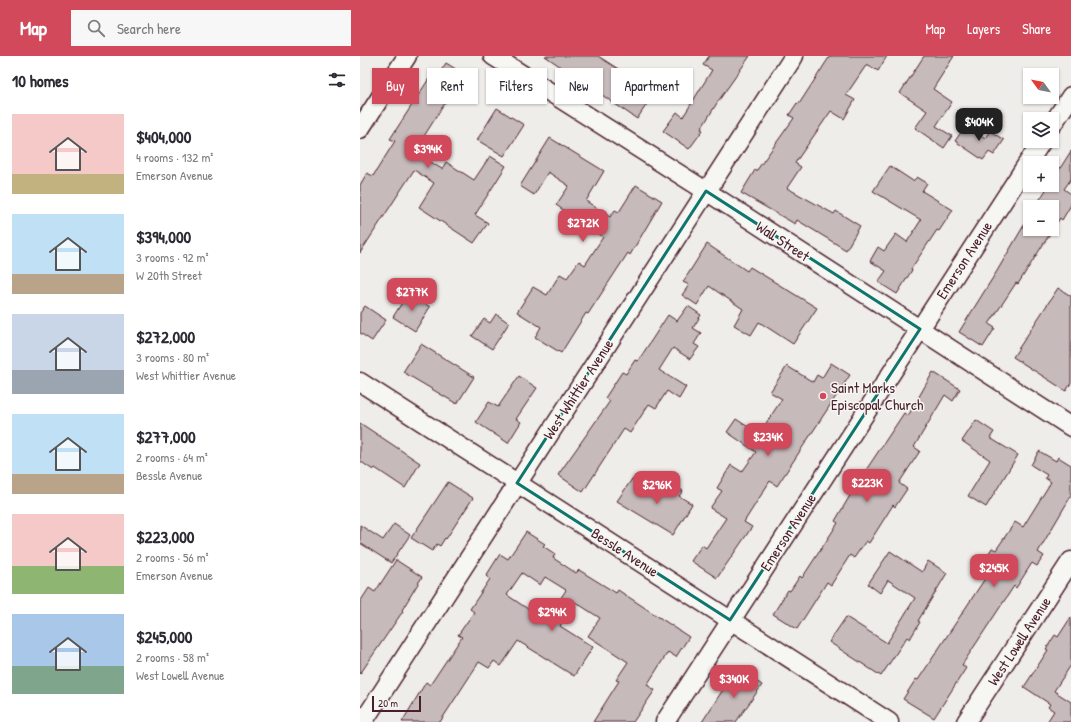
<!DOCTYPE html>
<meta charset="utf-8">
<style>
:root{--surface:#fff;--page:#f7f7f7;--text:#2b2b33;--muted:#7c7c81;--accent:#d1495b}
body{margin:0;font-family:"Patrick Hand",sans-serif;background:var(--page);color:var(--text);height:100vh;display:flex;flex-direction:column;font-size:15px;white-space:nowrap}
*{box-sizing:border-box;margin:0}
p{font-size:13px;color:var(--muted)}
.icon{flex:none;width:22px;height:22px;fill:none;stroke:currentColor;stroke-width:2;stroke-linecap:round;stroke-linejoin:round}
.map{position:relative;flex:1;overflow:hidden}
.drawer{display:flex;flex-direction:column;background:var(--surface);width:360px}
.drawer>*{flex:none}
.guide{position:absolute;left:12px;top:12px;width:380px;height:36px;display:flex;gap:8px}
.needle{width:26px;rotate:303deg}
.controls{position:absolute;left:663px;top:12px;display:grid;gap:8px}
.controls a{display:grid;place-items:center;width:36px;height:36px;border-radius:0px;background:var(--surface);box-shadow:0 1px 3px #0004;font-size:20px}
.scale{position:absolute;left:12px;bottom:10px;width:49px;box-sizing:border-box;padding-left:4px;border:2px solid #4a1f2b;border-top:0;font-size:11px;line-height:14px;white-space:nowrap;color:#4a1f2b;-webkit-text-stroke:3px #f6f6f2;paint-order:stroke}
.price{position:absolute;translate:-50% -34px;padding:0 9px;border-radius:8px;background:var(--accent);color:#fff;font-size:13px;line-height:26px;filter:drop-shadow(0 1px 2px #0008)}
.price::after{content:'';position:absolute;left:50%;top:24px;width:12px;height:9px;margin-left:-6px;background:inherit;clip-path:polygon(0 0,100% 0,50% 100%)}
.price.current{background:#222;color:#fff}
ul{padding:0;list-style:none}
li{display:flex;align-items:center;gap:12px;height:100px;padding:0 12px}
li span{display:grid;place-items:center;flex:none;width:112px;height:80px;border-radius:0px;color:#555}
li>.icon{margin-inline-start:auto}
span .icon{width:48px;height:48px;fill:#fffc;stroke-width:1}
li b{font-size:17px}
h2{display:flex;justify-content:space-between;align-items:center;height:48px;padding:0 12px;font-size:17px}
.chip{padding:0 14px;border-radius:0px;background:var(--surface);box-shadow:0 1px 3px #0004;font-size:14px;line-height:36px}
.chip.current{background:var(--accent);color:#fff}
header{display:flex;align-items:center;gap:24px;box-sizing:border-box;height:56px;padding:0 20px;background:var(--accent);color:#fff}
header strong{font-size:19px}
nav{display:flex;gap:22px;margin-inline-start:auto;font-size:14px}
.search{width:280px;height:36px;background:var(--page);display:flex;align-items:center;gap:10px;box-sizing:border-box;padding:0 14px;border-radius:0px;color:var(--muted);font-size:15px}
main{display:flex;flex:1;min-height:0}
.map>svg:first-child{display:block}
.building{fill:#c6babb;stroke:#4a1f2b;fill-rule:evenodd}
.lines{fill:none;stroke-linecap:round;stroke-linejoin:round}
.minor-casing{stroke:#4a1f2b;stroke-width:21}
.minor{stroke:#f6f6f2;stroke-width:18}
.marked{fill:none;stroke:#0f766e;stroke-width:3;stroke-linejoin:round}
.poi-dot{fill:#d1495b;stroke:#f6f6f2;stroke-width:1.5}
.labels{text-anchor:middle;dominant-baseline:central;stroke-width:3;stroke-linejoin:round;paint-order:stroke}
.street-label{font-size:15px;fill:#4a1f2b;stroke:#f6f6f2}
.poi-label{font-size:15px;fill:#4a1f2b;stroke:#f6f6f2;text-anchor:start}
</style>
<header>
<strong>Map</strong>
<div class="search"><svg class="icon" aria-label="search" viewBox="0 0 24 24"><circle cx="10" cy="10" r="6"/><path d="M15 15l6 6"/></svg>Search here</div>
<nav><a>Map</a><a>Layers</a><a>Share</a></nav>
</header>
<main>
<section class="drawer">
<h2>10 homes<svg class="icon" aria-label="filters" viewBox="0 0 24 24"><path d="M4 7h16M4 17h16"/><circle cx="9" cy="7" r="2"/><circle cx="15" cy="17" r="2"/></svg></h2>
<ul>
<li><span style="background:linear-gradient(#f6c9c9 75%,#c2b280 0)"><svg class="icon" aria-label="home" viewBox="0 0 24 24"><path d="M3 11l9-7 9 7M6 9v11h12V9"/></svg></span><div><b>$404,000</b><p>4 rooms · 132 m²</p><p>Emerson Avenue</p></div></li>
<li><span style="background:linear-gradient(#bfe0f5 75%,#b9a48a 0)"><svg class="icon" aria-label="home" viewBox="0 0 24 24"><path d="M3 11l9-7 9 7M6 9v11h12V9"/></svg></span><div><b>$394,000</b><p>3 rooms · 92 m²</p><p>W 20th Street</p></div></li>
<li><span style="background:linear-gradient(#c9d6e8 70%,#9aa5b1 0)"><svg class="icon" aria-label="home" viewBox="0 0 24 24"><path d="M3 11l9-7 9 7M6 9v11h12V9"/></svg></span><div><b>$272,000</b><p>3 rooms · 80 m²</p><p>West Whittier Avenue</p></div></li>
<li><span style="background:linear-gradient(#bfe0f5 75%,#b9a48a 0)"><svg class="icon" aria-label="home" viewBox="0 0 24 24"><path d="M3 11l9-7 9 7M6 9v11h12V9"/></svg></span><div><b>$277,000</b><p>2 rooms · 64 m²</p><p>Bessle Avenue</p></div></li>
<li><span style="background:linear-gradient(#f6c9c9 65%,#8fb573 0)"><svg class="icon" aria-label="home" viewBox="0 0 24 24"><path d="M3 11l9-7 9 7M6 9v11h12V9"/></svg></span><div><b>$223,000</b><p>2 rooms · 56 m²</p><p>Emerson Avenue</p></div></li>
<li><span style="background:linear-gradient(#a9c7e8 65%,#7fa58c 0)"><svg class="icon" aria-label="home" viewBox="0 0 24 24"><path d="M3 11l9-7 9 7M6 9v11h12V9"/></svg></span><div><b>$245,000</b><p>2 rooms · 58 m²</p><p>West Lowell Avenue</p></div></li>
</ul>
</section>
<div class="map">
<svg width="711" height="666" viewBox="0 0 711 666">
<rect width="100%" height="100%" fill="#efedea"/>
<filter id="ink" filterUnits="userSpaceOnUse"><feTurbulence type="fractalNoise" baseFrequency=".025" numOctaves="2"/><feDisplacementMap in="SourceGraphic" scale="8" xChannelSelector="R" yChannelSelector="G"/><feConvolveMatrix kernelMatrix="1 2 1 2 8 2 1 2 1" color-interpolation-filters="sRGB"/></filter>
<g filter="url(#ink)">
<g class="building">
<polygon points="185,0 238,0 277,25 284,16 301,27 277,63"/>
<polygon points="349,0 390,0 357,47 341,73 343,74 329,93 303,75 317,56 323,61 352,14 343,9"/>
<polygon points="470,0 527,0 518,15 507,8 486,39 495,44 484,63 471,55 435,107 441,111 427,132 474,158 476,155 500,170 486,194 437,164 435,168 381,137 395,114 397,114 434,62 429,59 437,47 439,48"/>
<polygon points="564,0 594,0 573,33 592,46 576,70 592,80 584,92 555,72 567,55 540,37"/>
<polygon points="86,7 112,23 100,41 92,36 54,96 82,113 86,106 114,124 130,100 146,110 115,159 128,167 114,187 59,151 74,127 54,114 0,197 0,129 7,117 13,120 35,85 30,83 70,21 75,24"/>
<polygon points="137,52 164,69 144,100 117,84"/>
<polygon points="606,69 625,82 630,75 644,84 634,99 629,96 623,104 595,85"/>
<polygon points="190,82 244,115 226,145 250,161 255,154 259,156 276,129 302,145 270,199 268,197 228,258 226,257 201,297 175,281 181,271 157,256 173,231 187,239 200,218 207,222 219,205 225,209 243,181 196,149 209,130 188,116 174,139 160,130"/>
<polygon points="711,95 711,123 704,133 711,138 711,149 702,164 700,162 658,228 656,227 629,268 635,272 623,291 599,276 637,215 670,159 670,173 692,173 692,151 675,151 689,129 692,129 692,125"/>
<polygon points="530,110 553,125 557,121 567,127 562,135 593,154 579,175 577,174 551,213 552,214 537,238 518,226 526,215 510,205 518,191 524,195 536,178 547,186 561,164 513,135"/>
<polygon points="347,188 387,215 390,211 457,252 433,288 399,266 391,279 374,269 383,253 349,230 337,249 322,239 329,229 323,226"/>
<polygon points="698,232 711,240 711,327 706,335 653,301"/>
<polygon points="48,237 70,251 55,275 33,261"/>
<polygon points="5,250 26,264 12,285 0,277 0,257"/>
<polygon points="328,250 341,259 333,272 341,277 334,288 339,291 330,303 313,292 299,314 326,331 319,343 307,335 296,352 289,348 270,377 264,373 223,436 198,419 250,345 245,342 262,316 266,318 275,304 278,305 308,259 317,265"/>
<polygon points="136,258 149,267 132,293 112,280 124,263 130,267"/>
<polygon points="61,288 114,321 97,348 43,316"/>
<polygon points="471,307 490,319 417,430 410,425 384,466 392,471 357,522 331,505 342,489 346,492 366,462 350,452 362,435 357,432 371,409 382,416 396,396 367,376 376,363 399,378 422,343 410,336 427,310 453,326 457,319 462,322"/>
<polygon points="573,316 600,333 593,345 585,339 554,391 560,395 539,427 547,433 535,451 533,449 509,487 506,485 494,502 490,499 471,529 467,526 437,573 413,558 428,534 430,535 440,520 442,522 478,467 475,465 498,426 544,357 548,360"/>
<polygon points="159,320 177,332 156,363 161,366 148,387 116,366 129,346 138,351"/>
<polygon points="616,364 634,376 630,382 658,399 626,451 608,440 630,404 602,385"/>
<polygon points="0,367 60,407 45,432 15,412 13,414 0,405"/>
<polygon points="679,395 696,405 698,401 711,409 711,440 678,496 684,500 677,510 672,507 656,532 654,530 602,609 606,612 574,662 543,643 556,623 558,624 630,515 621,510 632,492 636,494 655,466 663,471 691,426 685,422 687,419 671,409"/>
<polygon points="272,423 298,441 308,426 323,435 319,440 332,448 313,479 257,445"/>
<polygon points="88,426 113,442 86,483 85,482 80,490 77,488 72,495 51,482"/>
<polygon points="34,468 50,479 31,507 0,487 0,469 23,484"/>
<path d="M166,476L185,488L183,490L195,498L193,502L216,517L219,514L256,537L258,534L329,581L316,601L308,596L287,629L295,634L273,666H233L259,625L256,624L268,606L228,580L240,562L215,546L200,570L233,591L214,620L158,585L141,610L134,605L129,612L119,606L80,666H42L66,626L70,629L102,581L98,579L114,556L110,553L130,523L126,520L140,498L148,503ZM162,517L180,529L185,521L206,534L186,565L147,539Z"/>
<polygon points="530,495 562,516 568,505 587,517 558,565 560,566 550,583 547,581 521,620 469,586 486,561 527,587 555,542 528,524 520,537 508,528"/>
<polygon points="36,504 62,521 42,554 43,555 0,618 0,546 9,532 15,536"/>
<polygon points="711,561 711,609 694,635 711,646 711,666 687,666 694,655 688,651 690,648 664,631 688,594 686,593 695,579 698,581"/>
<polygon points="377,612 402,629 376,666 342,666"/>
</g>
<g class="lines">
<defs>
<g id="minor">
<polyline points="133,0 346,135 711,371"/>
<polyline points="692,69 711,40"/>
<polyline points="0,73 47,0"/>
<polyline points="0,326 529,666"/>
<polyline points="3,666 434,0"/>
<polyline points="305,666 682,85"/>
<polyline points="606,666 711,505"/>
</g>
</defs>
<use href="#minor" class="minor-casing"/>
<use href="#minor" class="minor"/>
</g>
</g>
<path class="marked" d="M346,135L560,273L370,564L157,427Z"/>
<circle class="poi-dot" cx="463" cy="340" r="4"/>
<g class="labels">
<g class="street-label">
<text transform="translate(423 185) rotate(33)">Wall Street</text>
<text transform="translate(604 204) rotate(-57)">Emerson Avenue</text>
<text transform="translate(218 333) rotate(-57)">West Whittier Avenue</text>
<text transform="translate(428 476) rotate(-57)">Emerson Avenue</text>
<text transform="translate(265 496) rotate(33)">Bessle Avenue</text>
<text transform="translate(659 585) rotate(-57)">West Lowell Avenue</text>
</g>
<g class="poi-label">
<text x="471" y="331">Saint Marks<tspan x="471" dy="17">Episcopal Church</tspan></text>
</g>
</g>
</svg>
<div class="controls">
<a><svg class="needle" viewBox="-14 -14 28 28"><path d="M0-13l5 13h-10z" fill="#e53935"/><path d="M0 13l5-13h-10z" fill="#7c7c81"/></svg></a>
<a><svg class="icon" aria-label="layers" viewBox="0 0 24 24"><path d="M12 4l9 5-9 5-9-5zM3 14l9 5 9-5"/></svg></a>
<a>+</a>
<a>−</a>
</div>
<div class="scale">20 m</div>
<b class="price current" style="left:619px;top:86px">$404K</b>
<b class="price" style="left:68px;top:113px">$394K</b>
<b class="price" style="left:223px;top:187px">$272K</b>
<b class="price" style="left:52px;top:256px">$277K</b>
<b class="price" style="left:408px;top:401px">$234K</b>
<b class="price" style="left:507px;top:447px">$223K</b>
<b class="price" style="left:297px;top:449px">$296K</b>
<b class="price" style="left:634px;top:532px">$245K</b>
<b class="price" style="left:192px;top:576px">$294K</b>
<b class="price" style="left:374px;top:643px">$340K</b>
<div class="guide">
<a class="chip current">Buy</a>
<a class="chip">Rent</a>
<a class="chip">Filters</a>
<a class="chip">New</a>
<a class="chip">Apartment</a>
</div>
</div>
</main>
